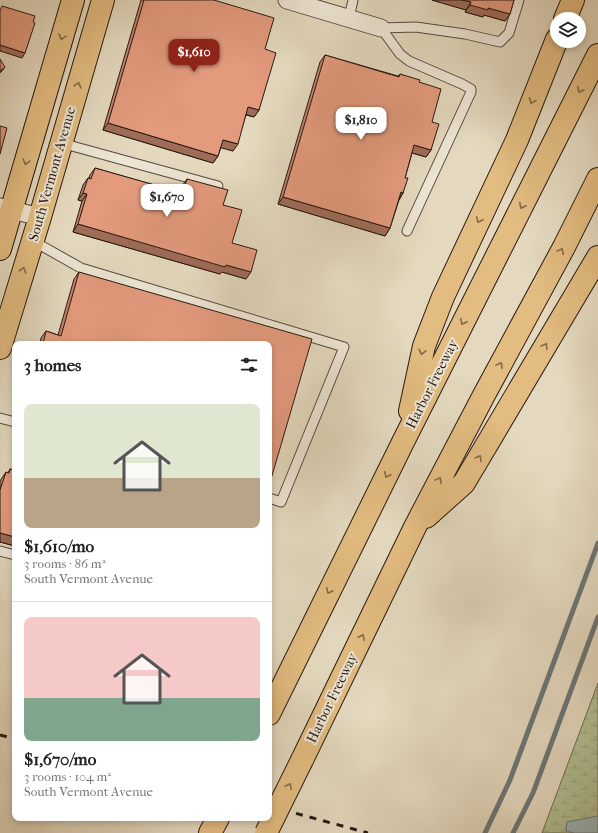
<!DOCTYPE html>
<meta charset="utf-8">
<style>
:root{--surface:#fff;--page:#f2f2f2;--text:#222;--muted:#767676;--line:#e0e0e0;--accent:#8f2418}
body{margin:0;font-family:"IM FELL French Canon",serif;background:var(--page);color:var(--text);height:100vh;display:flex;flex-direction:column;font-size:15px;white-space:nowrap}
*{box-sizing:border-box;margin:0}
p{font-size:13px;color:var(--muted)}
.icon{flex:none;width:22px;height:22px;fill:none;stroke:currentColor;stroke-width:2;stroke-linecap:round;stroke-linejoin:round}
.map{position:relative;flex:1;overflow:hidden}
.panel{position:absolute;left:12px;top:341px;width:260px;height:480px;display:flex;flex-direction:column;background:var(--surface);border-radius:8px;box-shadow:0 2px 6px #0003}
.panel>*{flex:none}
.controls{position:absolute;left:550px;top:12px;display:grid;gap:8px}
.controls a{display:grid;place-items:center;width:36px;height:36px;border-radius:50%;background:var(--surface);box-shadow:0 2px 6px #0003;font-size:20px}
.price{position:absolute;translate:-50% -34px;padding:0 9px;border-radius:8px;background:#fff;color:#222;font-size:13px;line-height:26px;filter:drop-shadow(0 1px 2px #0008)}
.price::after{content:'';position:absolute;left:50%;top:24px;width:12px;height:9px;margin-left:-6px;background:inherit;clip-path:polygon(0 0,100% 0,50% 100%)}
.price.current{background:var(--accent);color:#fff}
ul{padding:0;list-style:none}
li{display:grid;align-content:center;gap:8px;height:212px;padding:0 12px}
li+li{border-top:1px solid var(--line)}
li span{display:grid;place-items:center;height:124px;border-radius:8px;color:#555}
li>.icon{margin-inline-start:auto}
span .icon{width:72px;height:72px;fill:#fffc;stroke-width:1}
li b{font-size:17px}
h2{display:flex;justify-content:space-between;align-items:center;height:48px;padding:0 12px;font-size:17px}
.map>svg:first-child{display:block}
.wetland{fill:url(#wetland-marsh);stroke:#6d6c52}
.water{fill:#9ab7bd;stroke:#6c7879}
.lines{fill:none;stroke-linecap:round;stroke-linejoin:round}
.stream{stroke:#6c7879;stroke-width:5}
.service-casing{stroke:#57493d;stroke-width:11}
.minor-casing{stroke:#57493d;stroke-width:19}
.primary-casing{stroke:#281912;stroke-width:24}
.motorway-casing{stroke:#281912;stroke-width:24}
.service{stroke:#ede6d5;stroke-width:9}
.minor{stroke:#ede6d5;stroke-width:17}
.primary{stroke:#e2bc80;stroke-width:22}
.motorway{stroke:#e2bc80;stroke-width:22}
.rail{stroke:#281912;stroke-width:3;stroke-dasharray:7 7;stroke-linecap:butt}
.motorway-bridge-casing{stroke:#281912;stroke-width:24;stroke-linecap:butt}
.motorway-bridge{stroke:#e2bc80;stroke-width:22}
.wall{fill:#c3846c;stroke:#281912}
.shaded-wall{fill:#9f6c58;stroke:#281912}
.building{fill:#e39a7d;stroke:#281912}
.oneway{stroke:#856a49}
.labels{text-anchor:middle;dominant-baseline:central;stroke-width:4;stroke-linejoin:round;paint-order:stroke}
.street-label{font-size:14px;fill:#281912;stroke:#ede6d5}
</style>
<div class="map">
<svg width="598" height="833" viewBox="0 0 598 833">
<defs>
<pattern id="wetland-marsh" width="20" height="14" patternUnits="userSpaceOnUse"><rect width="20" height="14" fill="#b2bf93"/><path d="M1 5h8M5 5V1M11 12h8M15 12V8" fill="none" stroke="#99a47e"/></pattern>
</defs>
<rect width="100%" height="100%" fill="#e4d9bf"/>
<filter id="stains"><feTurbulence type="fractalNoise" baseFrequency=".005" numOctaves="4"/><feColorMatrix values="0 0 0 0 .2 0 0 0 0 .09 0 0 0 0 .02 0 0 0 .5 -.17"/></filter>
<radialGradient id="worn" r=".72"><stop offset=".6" stop-color="#630" stop-opacity="0"/><stop offset="1" stop-color="#630" stop-opacity=".3"/></radialGradient>
<polygon class="wetland" points="598,683 598,833 542,833"/>
<polygon class="water" points="598,816 598,833 574,833 566,831 567,822"/>
<g class="lines">
<g class="stream">
<polyline points="485,833 510,780 598,543"/>
<polyline points="513,833 533,793 598,617"/>
</g>
<defs>
<g id="service">
<polyline points="349,18 353,0"/>
<polyline points="381,28 400,54 409,61 462,84 471,89 471,92 407,231"/>
<polyline points="381,28 416,27 465,34 500,42 509,33 519,0"/>
<polyline points="61,143 218,186"/>
<polyline points="33,241 81,268 344,347 281,502 269,498"/>
<polyline points="0,418 15,422"/>
<polyline points="0,551 15,555"/>
</g>
<g id="minor">
<polyline points="287,0 381,28"/>
<polyline points="0,207 40,217"/>
</g>
<g id="primary">
<polyline points="0,249 73,0"/>
<polyline points="0,348 40,217 103,0"/>
</g>
<g id="motorway">
<polyline points="565,19 573,0"/>
<polyline points="410,411 424,346 443,297 517,140 557,39"/>
<polyline points="426,517 464,483 598,257"/>
<polyline points="269,714 404,440 598,55"/>
<polyline points="302,760 415,527 484,395 564,247 598,179"/>
<polyline points="210,833 218,818"/>
</g>
</defs>
<use href="#service" class="service-casing"/>
<use href="#minor" class="minor-casing"/>
<use href="#primary" class="primary-casing"/>
<use href="#motorway" class="motorway-casing"/>
<use href="#service" class="service"/>
<use href="#minor" class="minor"/>
<use href="#primary" class="primary"/>
<use href="#motorway" class="motorway"/>
<g class="rail">
<polyline points="0,735 15,739"/>
<polyline points="269,806 368,833"/>
</g>
<defs>
<polyline id="motorway-bridge" points="266,833 302,760"/>
</defs>
<use href="#motorway-bridge" class="motorway-bridge-casing"/>
<use href="#motorway-bridge" class="motorway-bridge"/>
</g>
<g class="wall">
<polygon points="141,0 214,0 265,49 259,110 254,117 246,115 233,151 221,147 218,156 213,163 103,130"/>
<polygon points="432,0 514,0 510,14 505,21 484,15 483,17 465,12 466,10"/>
<polygon points="325,55 398,76 400,74 419,82 432,122 431,150 426,157 412,153 405,178 403,193 399,200 390,228 385,236 278,204 320,62"/>
<polygon points="95,168 181,193 182,186 187,179 223,205 232,243 246,279 222,272 220,274 73,232 82,201 78,200 83,185 88,178 89,178 90,175"/>
<polygon points="79,272 269,344 40,344 41,338 46,331 58,335 74,279"/>
<polygon points="10,469 15,470 15,546 0,542 0,481 6,472 8,473"/>
</g>
<g class="shaded-wall">
<polygon points="432,0 462,0 471,2 466,10"/>
<polygon points="470,5 488,8 510,14 505,21 484,15 483,17 465,12"/>
<polygon points="0,45 25,53 22,58 0,51"/>
<polygon points="5,67 2,71 0,73 0,71"/>
<polygon points="248,107 259,110 254,117 244,114"/>
<polygon points="108,123 218,156 213,163 103,130"/>
<polygon points="223,140 238,144 233,151 218,147"/>
<polygon points="414,145 431,150 426,157 409,152"/>
<polygon points="401,192 403,193 399,200"/>
<polygon points="83,193 87,194 82,201 78,200"/>
<polygon points="283,197 390,228 385,236 278,204"/>
<polygon points="78,224 226,265 251,272 246,279 222,272 220,274 73,232"/>
<polygon points="0,533 15,537 15,546 0,542"/>
</g>
<g class="building">
<polygon points="144,0 214,0 274,18 265,49 276,53 259,110 248,107 238,144 223,140 218,156 108,123"/>
<polygon points="462,0 514,0 510,14 488,8 488,10 470,5 471,2"/>
<polygon points="2,6 35,16 33,22 35,23 25,53 0,45 0,11"/>
<polygon points="325,55 399,77 400,74 420,80 419,82 441,89 432,122 439,124 431,150 414,145 405,178 408,178 403,193 401,192 390,228 283,197"/>
<polygon points="0,59 5,67 0,71"/>
<polygon points="0,126 7,128 0,154"/>
<polygon points="95,168 183,193 187,179 228,190 223,205 242,210 232,243 257,250 251,272 226,265 225,267 78,224 87,194 83,193 88,178 91,179"/>
<polygon points="79,272 312,339 271,479 269,479 269,344 43,344 46,331 61,336"/>
<polygon points="10,469 15,470 15,537 0,533 0,490 6,472 9,473"/>
</g>
<defs><path id="oneway-chevron" d="M-2-3.5L2.5 0L-2 3.5" fill="none" stroke-width="1.6" stroke-linecap="round" stroke-linejoin="round"/></defs>
<g class="oneway">
<use href="#oneway-chevron" transform="translate(62 37) rotate(106)"/>
<use href="#oneway-chevron" transform="translate(78 85) rotate(-74)"/>
<use href="#oneway-chevron" transform="translate(580 90) rotate(117)"/>
<use href="#oneway-chevron" transform="translate(532 101) rotate(112)"/>
<use href="#oneway-chevron" transform="translate(26 162) rotate(106)"/>
<use href="#oneway-chevron" transform="translate(522 206) rotate(117)"/>
<use href="#oneway-chevron" transform="translate(479 220) rotate(115)"/>
<use href="#oneway-chevron" transform="translate(561 251) rotate(-62)"/>
<use href="#oneway-chevron" transform="translate(23 270) rotate(-73)"/>
<use href="#oneway-chevron" transform="translate(463 322) rotate(117)"/>
<use href="#oneway-chevron" transform="translate(545 346) rotate(-59)"/>
<use href="#oneway-chevron" transform="translate(422 352) rotate(102)"/>
<use href="#oneway-chevron" transform="translate(500 365) rotate(-62)"/>
<use href="#oneway-chevron" transform="translate(479 458) rotate(-59)"/>
<use href="#oneway-chevron" transform="translate(387 475) rotate(116)"/>
<use href="#oneway-chevron" transform="translate(439 480) rotate(-62)"/>
<use href="#oneway-chevron" transform="translate(329 591) rotate(116)"/>
<use href="#oneway-chevron" transform="translate(362 637) rotate(-64)"/>
<use href="#oneway-chevron" transform="translate(289 786) rotate(-64)"/>
</g>
<g class="labels">
<g class="street-label">
<text transform="translate(52 174) rotate(-74)">South Vermont Avenue</text>
<text transform="translate(432 384) rotate(-63)">Harbor Freeway</text>
<text transform="translate(332 698) rotate(-64)">Harbor Freeway</text>
</g>
</g>
<rect width="100%" height="100%" filter="url(#stains)"/>
<rect width="100%" height="100%" fill="url(#worn)"/>
</svg>
<div class="controls">
<a><svg class="icon" aria-label="layers" viewBox="0 0 24 24"><path d="M12 4l9 5-9 5-9-5zM3 14l9 5 9-5"/></svg></a>
</div>
<b class="price current" style="left:194px;top:73px">$1,610</b>
<b class="price" style="left:361px;top:141px">$1,810</b>
<b class="price" style="left:167px;top:218px">$1,670</b>
<section class="panel">
<h2>3 homes<svg class="icon" aria-label="filters" viewBox="0 0 24 24"><path d="M4 7h16M4 17h16"/><circle cx="9" cy="7" r="2"/><circle cx="15" cy="17" r="2"/></svg></h2>
<ul>
<li><span style="background:linear-gradient(#dfe7d0 60%,#b9a48a 0)"><svg class="icon" aria-label="home" viewBox="0 0 24 24"><path d="M3 11l9-7 9 7M6 9v11h12V9"/></svg></span><div><b>$1,610/mo</b><p>3 rooms · 86 m²</p><p>South Vermont Avenue</p></div></li>
<li><span style="background:linear-gradient(#f6c9c9 65%,#7fa58c 0)"><svg class="icon" aria-label="home" viewBox="0 0 24 24"><path d="M3 11l9-7 9 7M6 9v11h12V9"/></svg></span><div><b>$1,670/mo</b><p>3 rooms · 104 m²</p><p>South Vermont Avenue</p></div></li>
</ul>
</section>
</div>
